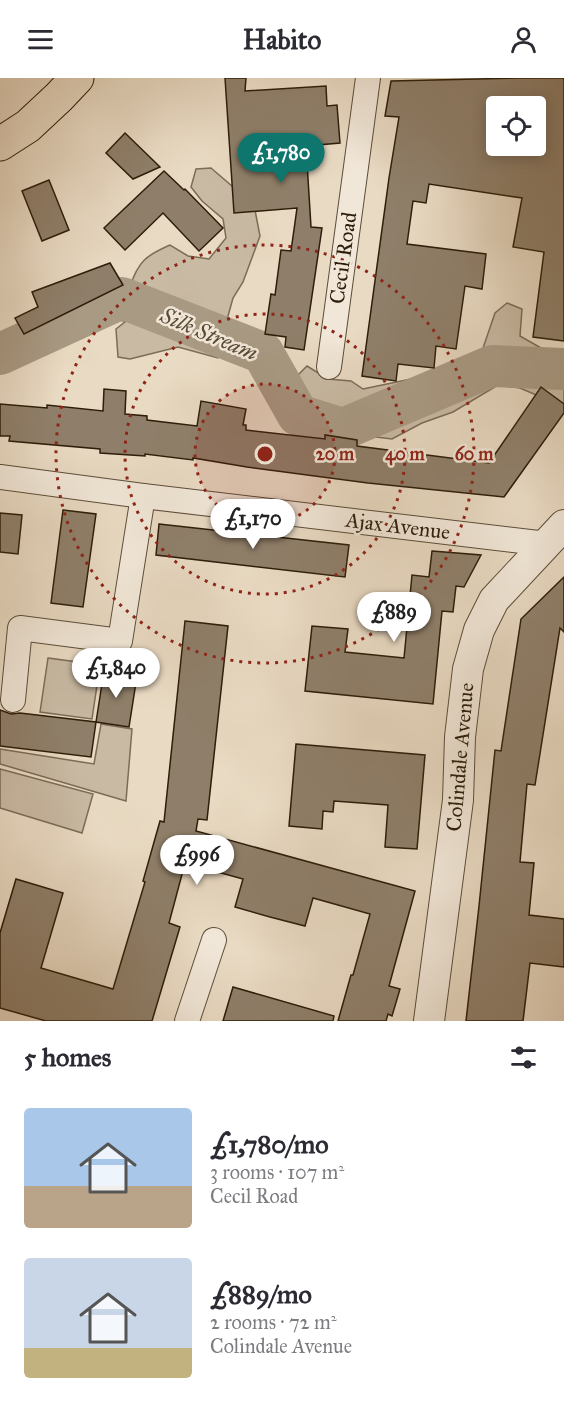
<!DOCTYPE html>
<meta charset="utf-8">
<style>
:root{--surface:#fff;--page:#f2f2f3;--text:#2b2b33;--muted:#7c7c81;--accent:#0f766e}
body{margin:0;font-family:"IM FELL Great Primer",serif;background:var(--page);color:var(--text);height:100vh;display:flex;flex-direction:column;font-size:22px;white-space:nowrap}
*{box-sizing:border-box;margin:0}
p{font-size:20px;color:var(--muted)}
.icon{flex:none;width:33px;height:33px;fill:none;stroke:currentColor;stroke-width:2;stroke-linecap:round;stroke-linejoin:round}
.map{position:relative;height:943px;overflow:hidden}
.drawer{display:flex;flex-direction:column;background:var(--surface);flex:1}
.drawer>*{flex:none}
.buttons{position:absolute;left:486px;top:18px;display:grid;gap:12px}
.buttons a{display:grid;place-items:center;width:60px;height:60px;border-radius:6px;background:var(--surface);box-shadow:0 3px 15px #0003;font-size:30px}
.price{position:absolute;translate:-50% -51px;padding:0 14px;border-radius:21px;background:#fff;color:#222;font-size:20px;line-height:39px;filter:drop-shadow(0 2px 3px #0008)}
.price::after{content:'';position:absolute;left:50%;top:36px;width:18px;height:14px;margin-left:-9px;background:inherit;clip-path:polygon(0 0,100% 0,50% 100%)}
.price.on{background:var(--accent);color:#fff}
ul{padding:0;list-style:none}
li{display:flex;align-items:center;gap:18px;height:150px;padding:0 24px}
li span{display:grid;place-items:center;flex:none;width:168px;height:120px;border-radius:6px;color:#555}
li>.icon{margin-inline-start:auto}
span .icon{width:72px;height:72px;fill:#fffc;stroke-width:1}
li b{font-size:26px}
h2{display:flex;justify-content:space-between;align-items:center;height:72px;padding:0 24px;font-size:26px}
header{display:flex;justify-content:space-between;align-items:center;height:78px;padding:0 24px;background:var(--surface);font-size:27px;font-weight:700}
.map>svg:first-child{display:block}
.green{fill:#c9baa4;stroke:#7b6c57;stroke-width:1.5}
.lines{fill:none;stroke-linecap:round;stroke-linejoin:round}
.river{stroke:#a99a84;stroke-width:42}
.building{fill:#8f7f6a;stroke:#2d1d0a;stroke-width:1.5;fill-rule:evenodd}
.minor-casing{stroke:#5c4c38;stroke-width:26}
.tertiary-casing{stroke:#5c4c38;stroke-width:32}
.primary-casing{stroke:#2d1d0a;stroke-width:35}
.minor{stroke:#f1e7d8;stroke-width:24}
.tertiary{stroke:#f1e7d8;stroke-width:30}
.primary{stroke:#e9dac3;stroke-width:33}
.ring{fill:none;stroke:#8f2418;stroke-width:3;stroke-dasharray:3 6}
.labels{text-anchor:middle;dominant-baseline:central;stroke-width:5;stroke-linejoin:round;paint-order:stroke}
.street-label{font-size:21px;fill:#2d1d0a;stroke:#f1e7d8}
.water-label{font-size:22px;font-style:italic;fill:#584935;stroke:#f1e7d8}
.centre{fill:#8f2418;stroke:#f1e7d8;stroke-width:3}
.ring-label{font-size:18px;text-anchor:middle;font-weight:bold;fill:#8f2418;stroke:#f1e7d8;stroke-width:5;stroke-linejoin:round;paint-order:stroke}
</style>
<header><svg class="icon" aria-label="menu" viewBox="0 0 24 24"><path d="M4 6h16M4 12h16M4 18h16"/></svg>Habito<svg class="icon" aria-label="person" viewBox="0 0 24 24"><circle cx="12" cy="8" r="4"/><path d="M4 21q1-7 8-7t8 7"/></svg></header>
<div class="map">
<svg width="564" height="943" viewBox="0 0 564 943">
<rect width="100%" height="100%" fill="#e9dac3"/>
<filter id="stains"><feTurbulence type="fractalNoise" baseFrequency=".00333" numOctaves="4"/><feColorMatrix values="0 0 0 0 .2 0 0 0 0 .09 0 0 0 0 .02 0 0 0 .5 -.17"/></filter>
<radialGradient id="worn" r=".72"><stop offset=".6" stop-color="#630" stop-opacity="0"/><stop offset="1" stop-color="#630" stop-opacity=".3"/></radialGradient>
<g class="green">
<path d="M211,90L254,127L260,158L243,204L233,220L228,238L225,269L218,280L178,269L130,281L118,279L116,251L126,243L99,241L0,293V256L12,260H25L130,209C138,183 147,177 170,167L188,178L209,181L226,160L223,141L202,123L191,109L196,91Z"/>
<polygon points="507,225 522,231 520,258 541,270 564,274 564,329 520,310 498,307 453,334 422,345 392,361 328,353 299,319 297,298 307,288 328,301 351,303 363,311 440,295 482,273 495,235"/>
<polygon points="48,580 100,587 92,641 40,634"/>
<polygon points="101,646 132,651 126,723 0,686 0,671 94,686"/>
<polygon points="0,691 93,716 82,755 0,730"/>
</g>
<g class="lines">
<polyline class="river" points="0,276 122,220 263,275 298,337 343,351 492,288 564,291"/>
</g>
<g class="building">
<polygon points="225,0 246,0 245,13 326,8 327,28 337,27 340,65 306,68 311,149 322,150 304,272 285,269 286,259 265,256 271,216 275,217 281,172 291,173 297,130 234,135"/>
<path d="M519,0H564V263L533,259L544,174L513,169L522,120L429,106L426,125L413,123L407,166L486,176L482,211L465,208L456,271L436,268L434,290L398,286L396,303L362,298L389,100L399,39L385,38L391,3ZM496,28H536V68H496Z"/>
<polygon points="125,55 160,89 133,101 106,75"/>
<polygon points="164,93 184,112 185,111 223,150 199,173 163,135 125,172 104,150"/>
<polygon points="49,102 69,152 42,163 22,113"/>
<polygon points="110,185 123,207 24,256 15,240 38,229 32,214"/>
<polygon points="541,309 564,326 564,335 504,419 368,405 247,389 193,380 193,382 145,376 145,378 100,375 100,371 9,363 10,358 0,358 0,326 47,330 47,327 103,333 104,311 126,313 125,336 147,338 147,342 197,348 201,323 246,331 243,347 246,347 246,352 325,361 325,357 357,362 357,368 489,385"/>
<polygon points="63,432 96,436 83,529 51,525"/>
<polygon points="0,435 22,437 18,476 0,474"/>
<polygon points="159,446 349,467 345,499 156,477"/>
<polygon points="432,473 481,477 464,509 456,508 453,534 442,533 433,626 305,613 312,548 348,551 345,574 404,580 412,497 429,499"/>
<polygon points="564,499 564,554 560,550 535,707 527,706 520,784 534,785 529,837 564,841 564,889 530,885 523,943 466,943 479,828 495,672 501,673 521,541"/>
<polygon points="185,543 228,548 207,742 198,741 196,753 415,813 389,908 400,911 392,938 388,936 386,943 338,943 351,897 353,897 370,836 313,820 305,848 270,839 235,829 243,801 185,785 169,845 180,849 152,943 46,943 0,930 0,855 16,801 63,815 41,890 113,911 145,804 143,803 160,743 164,744"/>
<polygon points="104,593 137,598 129,649 96,644"/>
<polygon points="0,632 11,636 20,635 96,644 91,679 0,668"/>
<polygon points="296,666 425,677 417,771 385,769 388,727 334,723 333,734 323,733 322,751 289,748"/>
<polygon points="233,909 334,938 333,943 223,943"/>
</g>
<g class="lines">
<defs>
<g id="minor">
<polyline points="329,289 368,0"/>
<polyline points="0,399 143,418 547,466"/>
<polyline points="13,622 20,550 120,563 143,418"/>
<polyline points="187,943 214,862"/>
</g>
<polyline id="tertiary" points="429,943 458,722 460,659 468,591 479,552 494,522 564,447"/>
<polyline id="primary" points="0,66 28,48 59,19 77,0"/>
</defs>
<use href="#minor" class="minor-casing"/>
<use href="#tertiary" class="tertiary-casing"/>
<use href="#primary" class="primary-casing"/>
<use href="#minor" class="minor"/>
<use href="#tertiary" class="tertiary"/>
<use href="#primary" class="primary"/>
</g>
<circle cx="265" cy="376" r="70" fill="#8f2418" fill-opacity=".12"/>
<g class="ring">
<circle cx="265" cy="376" r="70"/>
<circle cx="265" cy="376" r="140"/>
<circle cx="265" cy="376" r="209"/>
</g>
<g class="labels">
<g class="street-label">
<text transform="translate(343 180) rotate(-82)">Cecil Road</text>
<text transform="translate(398 448) rotate(7)">Ajax Avenue</text>
<text transform="translate(460 679) rotate(-85)">Colindale Avenue</text>
</g>
<g class="water-label">
<text transform="translate(209 256) rotate(23)">Silk Stream</text>
</g>
</g>
<circle cx="265" cy="376" r="9" class="centre"/>
<g class="ring-label">
<text x="335" y="382">20 m</text>
<text x="405" y="382">40 m</text>
<text x="474" y="382">60 m</text>
</g>
<rect width="100%" height="100%" filter="url(#stains)"/>
<rect width="100%" height="100%" fill="url(#worn)"/>
</svg>
<div class="buttons">
<a><svg class="icon" aria-label="locate" viewBox="0 0 24 24"><circle cx="12" cy="12" r="6"/><path d="M12 2v4M12 18v4M2 12h4M18 12h4"/></svg></a>
</div>
<b class="price on" style="left:281px;top:106px">£1,780</b>
<b class="price" style="left:253px;top:472px">£1,170</b>
<b class="price" style="left:394px;top:565px">£889</b>
<b class="price" style="left:116px;top:621px">£1,840</b>
<b class="price" style="left:197px;top:808px">£996</b>
</div>
<section class="drawer">
<h2>5 homes<svg class="icon" aria-label="filters" viewBox="0 0 24 24"><path d="M4 7h16M4 17h16"/><circle cx="9" cy="7" r="2"/><circle cx="15" cy="17" r="2"/></svg></h2>
<ul>
<li><span style="background:linear-gradient(#a9c7e8 65%,#b9a48a 0)"><svg class="icon" aria-label="home" viewBox="0 0 24 24"><path d="M3 11l9-7 9 7M6 9v11h12V9"/></svg></span><div><b>£1,780/mo</b><p>3 rooms · 107 m²</p><p>Cecil Road</p></div></li>
<li><span style="background:linear-gradient(#c9d6e8 75%,#c2b280 0)"><svg class="icon" aria-label="home" viewBox="0 0 24 24"><path d="M3 11l9-7 9 7M6 9v11h12V9"/></svg></span><div><b>£889/mo</b><p>2 rooms · 72 m²</p><p>Colindale Avenue</p></div></li>
</ul>
</section>
